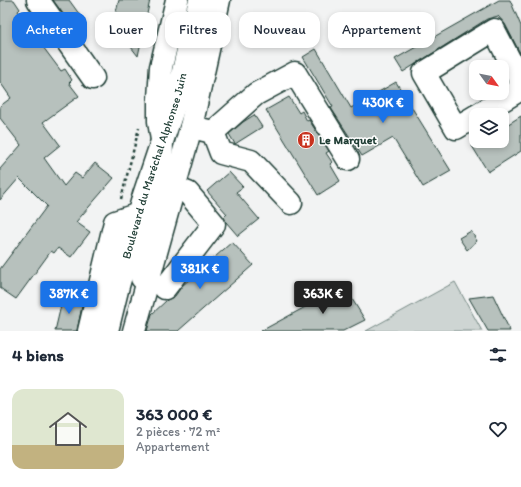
<!DOCTYPE html>
<html lang="fr">
<meta charset="utf-8">
<style>
:root{--surface:#fff;--page:#f6f6f7;--text:#1f2937;--muted:#747a83;--line:#e0e1e3;--accent:#1a73e8}
body{margin:0;font-family:Itim,sans-serif;background:var(--page);color:var(--text);height:100vh;display:flex;flex-direction:column;font-size:15px;white-space:nowrap}
*{box-sizing:border-box;margin:0}
p{font-size:13px;color:var(--muted)}
.icon{flex:none;width:22px;height:22px;fill:none;stroke:currentColor;stroke-width:2;stroke-linecap:round;stroke-linejoin:round}
.map{position:relative;height:331px;overflow:hidden}
.sheet{display:flex;flex-direction:column;background:var(--surface);flex:1}
.sheet>*{flex:none}
.top-card{position:absolute;left:12px;top:12px;width:497px;height:36px;display:flex;gap:8px}
.needle{width:26px;rotate:123deg}
.tools{position:absolute;left:469px;top:60px;display:grid;gap:8px}
.tools a{display:grid;place-items:center;width:40px;height:40px;border-radius:8px;background:var(--surface);box-shadow:0 2px 6px #0003;font-size:20px}
.price{position:absolute;translate:-50% -34px;padding:0 9px;border-radius:4px;background:var(--accent);color:#fff;font-size:13px;line-height:26px;filter:drop-shadow(0 1px 2px #0008)}
.price::after{content:'';position:absolute;left:50%;top:24px;width:12px;height:9px;margin-left:-6px;background:inherit;clip-path:polygon(0 0,100% 0,50% 100%)}
.price.active{background:#222;color:#fff}
ul{padding:0;list-style:none}
li{display:flex;align-items:center;gap:12px;height:100px;padding:0 12px}
li+li{border-top:1px solid var(--line)}
li span{display:grid;place-items:center;flex:none;width:112px;height:80px;border-radius:12px;color:#555}
li>.icon{margin-inline-start:auto}
span .icon{width:48px;height:48px;fill:#fffc;stroke-width:1}
li b{font-size:17px}
h2{display:flex;justify-content:space-between;align-items:center;height:48px;padding:0 12px;font-size:17px}
.pill{padding:0 14px;border-radius:12px;background:var(--surface);box-shadow:0 2px 6px #0003;font-size:14px;line-height:36px}
.pill.active{background:var(--accent);color:#fff}
.map>svg:first-child{display:block}
.green{fill:#ced5d3;stroke:#768984}
.building{fill:#b7c1bd;stroke:#1f3d34}
.lines{fill:none;stroke-linecap:round;stroke-linejoin:round}
.minor-casing{stroke:#1f3d34;stroke-width:25}
.major-casing{stroke:#1f3d34;stroke-width:25}
.path{stroke:#1f3d34;stroke-width:2.5;stroke-dasharray:3 3;stroke-linecap:butt}
.minor{stroke:#fff;stroke-width:22}
.major{stroke:#fff;stroke-width:22}
.labels{text-anchor:middle;dominant-baseline:central;stroke-width:3;stroke-linejoin:round;paint-order:stroke}
.poi-label{font-size:12px;font-weight:bold;fill:#1f3d34;stroke:#fff;text-anchor:start}
.street-label{font-size:12px;fill:#1f3d34;stroke:#fff}
</style>
<div class="map">
<svg width="521" height="331" viewBox="0 0 521 331">
<rect width="100%" height="100%" fill="#f2f3f3"/>
<filter id="ink" filterUnits="userSpaceOnUse"><feTurbulence type="fractalNoise" baseFrequency=".025" numOctaves="2"/><feDisplacementMap in="SourceGraphic" scale="8" xChannelSelector="R" yChannelSelector="G"/><feConvolveMatrix kernelMatrix="1 2 1 2 8 2 1 2 1" color-interpolation-filters="sRGB"/></filter>
<g filter="url(#ink)">
<polygon class="green" points="455,282 482,331 366,331"/>
<g class="building">
<polygon points="0,0 14,0 20,9 18,11 35,36 39,34 47,44 43,47 61,71 65,69 72,80 69,83 79,96 43,122 60,145 44,158 64,186 75,173 82,178 95,163 114,178 76,222 90,232 71,257 58,248 54,253 51,251 16,299 0,288 0,269 47,206 19,178 0,200 0,169 21,145 0,118 0,106 11,98 0,82"/>
<polygon points="53,0 69,0 85,22 75,30"/>
<polygon points="119,0 150,0 138,56 113,24"/>
<polygon points="499,0 510,0 521,26 521,55 505,24 498,16 487,19 403,72 395,59"/>
<polygon points="316,49 351,108 396,82 451,171 423,187 393,138 362,156 331,108 333,107 303,57"/>
<polygon points="289,97 299,113 302,111 307,121 309,120 329,151 326,153 332,162 330,164 340,181 318,195 266,110"/>
<polygon points="254,115 262,127 235,144 229,134 243,122"/>
<polygon points="521,116 521,151 488,172 472,146 481,141 502,141 502,128"/>
<polygon points="229,172 243,187 236,192 259,219 238,236 226,222 224,217 227,214 207,191"/>
<polygon points="471,231 477,241 467,250 459,238"/>
<polygon points="232,242 253,265 178,331 147,331 152,314 167,300 175,296 182,286"/>
<polygon points="344,286 365,320 343,331 261,331"/>
<polygon points="493,295 510,331 488,331 469,298"/>
<polygon points="63,297 83,301 77,331 55,331"/>
</g>
<g class="lines">
<defs>
<g id="minor">
<polyline points="38,0 93,78"/>
<polyline points="478,115 521,89"/>
<polyline points="476,116 456,128 424,73 494,30 521,82"/>
<polyline points="191,127 213,132 256,94 295,73 348,159"/>
<polyline points="213,132 221,153 251,161 291,203"/>
<polyline points="142,278 142,263 161,181 162,140 159,121 159,99 161,67 177,0"/>
<polyline points="165,288 214,224 188,193 175,188"/>
<polyline points="89,331 115,222 139,214"/>
</g>
<g id="major">
<path id="s1" d="M107,331L118,286L144,195L177,97L200,0"/>
<polyline points="134,331 191,127 219,0"/>
</g>
</defs>
<use href="#minor" class="minor-casing"/>
<use href="#major" class="major-casing"/>
<polyline class="path" points="121,199 139,128"/>
<use href="#minor" class="minor"/>
<use href="#major" class="major"/>
</g>
</g>
<defs>
<symbol id="building-disc" viewBox="-11 -11 22 22"><circle r="9.5" fill="#c8321e" stroke="#fff"/><path d="M-4-6H4V6H1V3H-1V6H-4ZM-2.5-4.3h1.7v1.8h-1.7ZM.8-4.3h1.7v1.8H.8ZM-2.5-1h1.7V.8h-1.7ZM.8-1h1.7V.8H.8Z" fill="#fff"/></symbol>
</defs>
<g fill-rule="evenodd">
<use href="#building-disc" x="296" y="130" width="20" height="20"/>
</g>
<g class="labels">
<g class="poi-label">
<text x="319" y="140">Le Marquet</text>
</g>
<g class="street-label">
<text stroke="none"><textPath href="#s1" startOffset="172">Boulevard du Maréchal Alphonse Juin</textPath></text>
</g>
</g>
</svg>
<div class="tools">
<a><svg class="needle" viewBox="-14 -14 28 28"><path d="M0-13l5 13h-10z" fill="#e53935"/><path d="M0 13l5-13h-10z" fill="#747a83"/></svg></a>
<a><svg class="icon" aria-label="layers" viewBox="0 0 24 24"><path d="M12 4l9 5-9 5-9-5zM3 14l9 5 9-5"/></svg></a>
</div>
<b class="price" style="left:383px;top:124px">430K €</b>
<b class="price" style="left:200px;top:290px">381K €</b>
<b class="price" style="left:69px;top:315px">387K €</b>
<b class="price active" style="left:323px;top:315px">363K €</b>
<div class="top-card">
<a class="pill active">Acheter</a>
<a class="pill">Louer</a>
<a class="pill">Filtres</a>
<a class="pill">Nouveau</a>
<a class="pill">Appartement</a>
</div>
</div>
<section class="sheet">
<h2>4 biens<svg class="icon" aria-label="filters" viewBox="0 0 24 24"><path d="M4 7h16M4 17h16"/><circle cx="9" cy="7" r="2"/><circle cx="15" cy="17" r="2"/></svg></h2>
<ul>
<li><span style="background:linear-gradient(#dfe7d0 70%,#c2b280 0)"><svg class="icon" aria-label="home" viewBox="0 0 24 24"><path d="M3 11l9-7 9 7M6 9v11h12V9"/></svg></span><div><b>363 000 €</b><p>2 pièces · 72 m²</p><p>Appartement</p></div><svg class="icon" aria-label="heart" viewBox="0 0 24 24"><path d="M12 20l-8-8c-3-5 5-10 8-4 3-6 11-1 8 4z"/></svg></li>
</ul>
</section>
